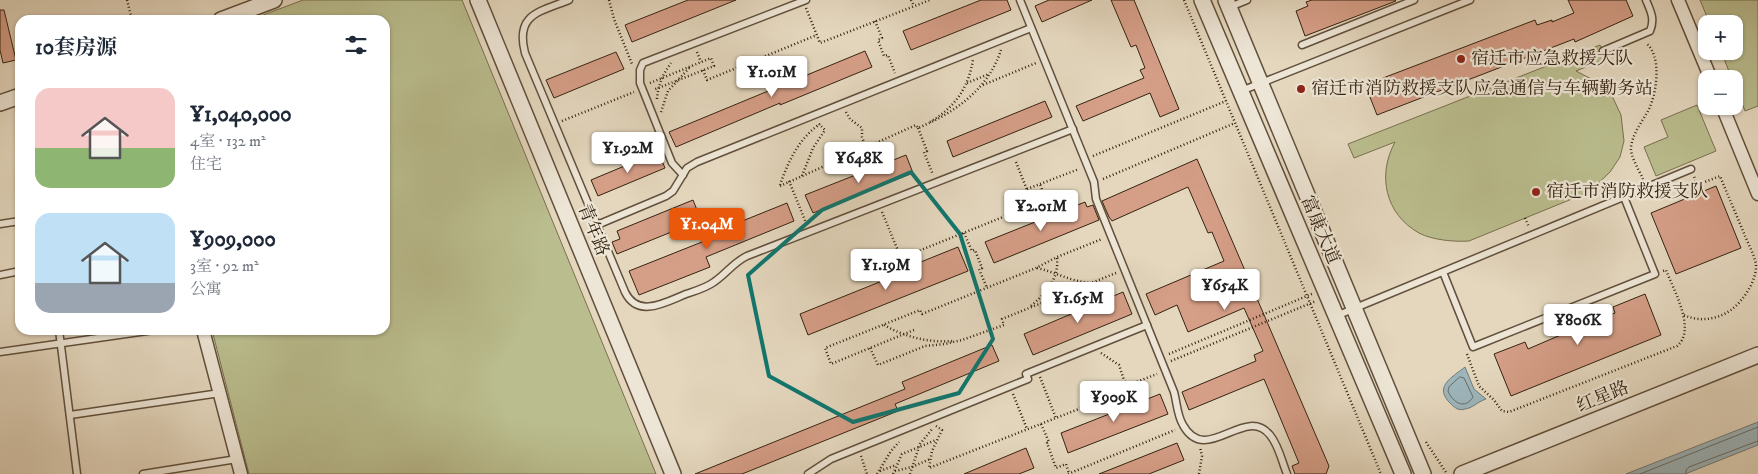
<!DOCTYPE html>
<html lang="zh">
<meta charset="utf-8">
<style>
:root{--surface:#fff;--page:#f2f2f3;--text:#1f2937;--muted:#747a83;--accent:#ea580c}
body{margin:0;font-family:"IM FELL DW Pica","Noto Serif SC",serif;background:var(--page);color:var(--text);height:100vh;display:flex;flex-direction:column;font-size:19px;white-space:nowrap}
*{box-sizing:border-box;margin:0}
p{font-size:16px;color:var(--muted)}
.icon{flex:none;width:28px;height:28px;fill:none;stroke:currentColor;stroke-width:2;stroke-linecap:round;stroke-linejoin:round}
.map{position:relative;flex:1;overflow:hidden}
.side{position:absolute;left:15px;top:15px;width:375px;height:320px;display:flex;flex-direction:column;background:var(--surface);border-radius:15px;box-shadow:0 1px 4px #0004}
.side>*{flex:none}
.fabs{position:absolute;left:1698px;top:15px;display:grid;gap:10px}
.fabs a{display:grid;place-items:center;width:45px;height:45px;border-radius:10px;background:var(--surface);box-shadow:0 1px 4px #0004;font-size:25px}
.price{position:absolute;translate:-50% -42px;padding:0 11px;border-radius:5px;background:#fff;color:#222;font-size:16px;line-height:32px;filter:drop-shadow(0 1px 2px #0008)}
.price::after{content:'';position:absolute;left:50%;top:30px;width:15px;height:11px;margin-left:-8px;background:inherit;clip-path:polygon(0 0,100% 0,50% 100%)}
.price.selected{background:var(--accent);color:#fff}
ul{padding:0;list-style:none}
li{display:flex;align-items:center;gap:15px;height:125px;padding:0 20px}
li span{display:grid;place-items:center;flex:none;width:140px;height:100px;border-radius:15px;color:#555}
li>.icon{margin-inline-start:auto}
span .icon{width:60px;height:60px;fill:#fffc;stroke-width:1}
li b{font-size:21px}
h2{display:flex;justify-content:space-between;align-items:center;height:60px;padding:0 20px;font-size:21px}
.map>svg:first-child{display:block}
.green{fill:#babd8e;stroke:#78704f}
.water{fill:#9db6bd;stroke:#737b78}
.lines{fill:none;stroke-linecap:round;stroke-linejoin:round}
.shore{stroke:#696c66;stroke-width:1}
.building{fill:#d59e87;stroke:#352310}
.service-casing{stroke:#61503c;stroke-width:9}
.minor-casing{stroke:#61503c;stroke-width:15}
.tertiary-casing{stroke:#61503c;stroke-width:18}
.path{stroke:#352310;stroke-width:2.5;stroke-dasharray:1 2.5;stroke-linecap:butt}
.service{stroke:#ede5d5;stroke-width:6}
.minor{stroke:#ede5d5;stroke-width:12}
.tertiary{stroke:#ede5d5;stroke-width:15}
.marked{fill:none;stroke:#0f766e;stroke-width:4;stroke-linejoin:round}
.poi-dot{fill:#8f2418;stroke:#ede5d5;stroke-width:2}
.labels{text-anchor:middle;dominant-baseline:central;stroke-width:4.5;stroke-linejoin:round;paint-order:stroke}
.poi-label{font-size:18px;fill:#352310;stroke:#ede5d5;text-anchor:start}
.street-label{font-size:18px;fill:#352310;stroke:#ede5d5}
</style>
<div class="map">
<svg width="1758" height="474" viewBox="0 0 1758 474">
<rect width="100%" height="100%" fill="#e4d7be"/>
<filter id="stains"><feTurbulence type="fractalNoise" baseFrequency=".004" numOctaves="4"/><feColorMatrix values="0 0 0 0 .2 0 0 0 0 .09 0 0 0 0 .02 0 0 0 .5 -.17"/></filter>
<radialGradient id="worn" r=".72"><stop offset=".6" stop-color="#630" stop-opacity="0"/><stop offset="1" stop-color="#630" stop-opacity=".3"/></radialGradient>
<g class="green">
<polygon points="303,0 462,0 656,474 249,474 212,330 385,330 385,20 250,20"/>
<polygon points="1700,0 1758,0 1758,106 1745,111 1734,83 1734,79 1732,79 1721,51 1734,51 1734,24 1710,24"/>
<path d="M1600,45L1606,59L1576,71L1601,84L1613,98L1621,115L1624,141L1620,157L1610,172L1589,192L1469,241C1454,242 1432,240 1419,233C1385,214 1377,175 1395,142L1354,158L1348,144Z"/>
<polygon points="1697,105 1716,151 1656,176 1644,147 1668,137 1661,120"/>
</g>
<g class="water">
<path d="M1465,367L1474,389L1486,399C1477,402 1473,408 1465,409C1459,411 1455,408 1451,404C1433,387 1451,378 1465,367Z"/>
<polygon points="1758,422 1758,445 1685,474 1626,474"/>
</g>
<g class="lines">
<g class="shore">
<path d="M1460,377L1464,378L1473,397C1465,410 1453,403 1448,391L1449,387Z"/>
<polyline points="1640,474 1758,427"/>
<polyline points="1686,474 1686,470 1689,467 1758,441"/>
</g>
</g>
<g class="building">
<polygon points="688,0 736,0 632,42 625,25"/>
<polygon points="981,0 1007,0 1011,10 911,50 903,31"/>
<polygon points="1049,0 1092,0 1042,22 1035,6"/>
<polygon points="1111,0 1134,0 1179,109 1160,117 1150,93 1083,121 1076,106 1144,78 1140,70 1145,68 1136,45 1131,47"/>
<polygon points="1312,0 1395,0 1396,1 1305,36 1296,11 1308,6 1306,2"/>
<polygon points="1568,0 1626,0 1633,16 1575,42 1574,39 1377,115 1368,92 1386,85 1383,78 1535,20 1537,25 1552,20 1552,22 1574,13"/>
<polygon points="0,10 4,10 16,60 3,63 0,50"/>
<polygon points="865,51 872,67 780,105 780,103 676,147 669,132"/>
<polygon points="616,52 624,69 554,98 546,80"/>
<polygon points="1045,101 1052,117 953,157 947,141"/>
<polygon points="658,152 665,168 598,196 591,180"/>
<polygon points="906,155 913,173 813,213 805,195"/>
<polygon points="1197,159 1329,466 1326,474 1295,474 1292,466 1299,463 1264,379 1189,410 1182,392 1256,361 1254,355 1263,351 1244,308 1188,332 1177,305 1155,315 1146,294 1224,261 1212,232 1208,233 1188,187 1112,221 1109,217 1102,201"/>
<polygon points="1716,186 1741,248 1676,274 1651,213"/>
<polygon points="693,200 701,220 617,254 612,242 620,239 617,231"/>
<polygon points="1085,202 1087,207 1093,205 1099,220 994,263 985,242"/>
<polygon points="787,203 794,221 706,257 710,267 639,295 629,271 717,236 715,232"/>
<polygon points="958,247 968,271 808,335 800,314 887,279 886,276"/>
<polygon points="1123,292 1132,314 1033,355 1024,334"/>
<polygon points="1645,294 1661,335 1511,396 1494,354 1525,342 1528,349 1563,334 1559,326 1579,318 1583,326 1615,313 1613,307"/>
<polygon points="992,345 999,361 895,404 898,411 742,474 695,474 905,389 902,382"/>
<polygon points="1160,394 1168,414 1068,453 1061,433"/>
<polygon points="1177,443 1184,460 1149,474 1099,474"/>
<polygon points="1026,448 1034,468 1019,474 964,474"/>
</g>
<g class="lines">
<defs>
<g id="service">
<path d="M569,0C539,12 515,14 525,53L625,292C638,319 666,302 686,294C695,291 706,288 714,282C726,274 734,262 747,256L1073,129"/>
<path d="M1020,0L1094,182L1096,199L1174,392C1177,403 1177,415 1183,425C1206,467 1245,404 1270,435C1279,446 1282,462 1287,474"/>
<polyline points="1230,7 1247,0"/>
<polyline points="1302,45 1414,0"/>
<path d="M1603,51L1650,31C1655,19 1651,12 1646,0"/>
<polyline points="1241,91 1470,0"/>
<polyline points="683,175 672,163 640,83 640,70 643,63 806,0"/>
<polyline points="0,224 20,221"/>
<polyline points="597,225 666,196 673,191 687,168 697,162 1031,28"/>
<polyline points="1443,272 1473,347 1655,274 1624,197"/>
<polyline points="0,275 20,271"/>
<polyline points="1336,316 1691,169"/>
<polyline points="59,330 77,474"/>
<polyline points="0,352 154,330"/>
<polyline points="70,415 220,393"/>
<polyline points="143,474 237,459"/>
<polyline points="808,474 831,459 1028,379 1026,374 1147,325"/>
</g>
<g id="minor">
<polyline points="1678,0 1711,79"/>
<polyline points="1722,106 1758,194"/>
<polyline points="203,330 241,474"/>
</g>
<g id="tertiary">
<polyline points="478,0 673,474"/>
<polyline points="1202,0 1403,474"/>
<polyline points="1226,0 1423,474"/>
<polyline points="221,20 274,0"/>
<polyline points="0,103 20,96"/>
<polyline points="1462,474 1758,355"/>
</g>
</defs>
<use href="#service" class="service-casing"/>
<use href="#minor" class="minor-casing"/>
<use href="#tertiary" class="tertiary-casing"/>
<g class="path">
<polyline points="127,0 132,20"/>
<polyline points="609,0 614,19 632,64"/>
<polyline points="911,0 914,6"/>
<polyline points="1184,0 1381,474"/>
<polyline points="806,8 820,43 930,0"/>
<polyline points="875,21 882,38 878,40 884,56 888,55 895,73"/>
<polyline points="697,52 701,62"/>
<polyline points="703,70 707,80 817,35"/>
<polyline points="650,83 711,58 714,66 653,90"/>
<polyline points="967,83 989,74"/>
<polyline points="983,85 1036,63"/>
<path d="M657,99C658,85 663,74 671,63"/>
<polyline points="661,112 668,91 691,66"/>
<polyline points="846,112 850,119 862,128 862,137 866,148"/>
<polyline points="562,121 634,92"/>
<path d="M930,122C954,108 969,88 973,59"/>
<polyline points="918,128 927,151 924,152 933,175"/>
<polyline points="1093,156 1226,101"/>
<polyline points="1016,162 1031,200"/>
<polyline points="802,176 813,148 825,130 819,124"/>
<polyline points="1103,179 1235,123"/>
<path d="M1643,179C1639,170 1630,156 1631,147C1633,132 1643,121 1649,109C1657,92 1662,56 1646,43"/>
<polyline points="789,181 806,223"/>
<path d="M780,185C788,162 799,138 820,124"/>
<path d="M780,186L916,125L918,128C954,113 988,90 1001,50"/>
<polyline points="1027,189 1079,169"/>
<polyline points="882,212 901,258 1018,211 1016,206 1044,194 1040,184"/>
<polyline points="1525,218 1529,227"/>
<polyline points="964,233 972,251 975,250 982,268 979,269 987,288"/>
<path d="M1037,268C1055,272 1070,281 1089,283"/>
<path d="M1031,306C1047,292 1059,279 1057,257"/>
<path d="M1684,315C1700,322 1716,320 1731,310C1743,301 1757,281 1756,264C1754,255 1749,245 1745,236C1737,216 1728,196 1720,176L1697,185L1694,176"/>
<path d="M884,325C905,337 929,343 953,341"/>
<polyline points="914,330 831,364 825,348 920,310 922,314 1036,268 1057,257 1102,239"/>
<polyline points="870,348 878,365 925,346 945,344 962,340 1004,325 1002,319 1116,273"/>
<polyline points="1101,353 1119,365 1126,386"/>
<polyline points="1169,354 1314,293"/>
<path d="M1467,354L1479,386L1494,400L1502,411L1509,412L1677,346C1697,330 1673,289 1666,270L1663,271"/>
<polyline points="1171,361 1316,301"/>
<polyline points="1040,377 1056,418"/>
<polyline points="1013,394 1027,429"/>
<polyline points="1041,424 1049,442 1047,443 1056,468 1066,464 1069,473"/>
<polyline points="936,426 942,430 932,451 929,468 1127,390 1126,386 1157,374"/>
<polyline points="1426,442 1447,474"/>
<polyline points="861,456 867,474"/>
<polyline points="880,471 896,465"/>
<polyline points="895,471 912,467 930,459"/>
<polyline points="877,474 891,451 899,442"/>
<polyline points="893,474 902,454 936,440"/>
<polyline points="910,474 920,444 933,428"/>
<polyline points="1068,474 1175,430"/>
<polyline points="1199,474 1202,456 1200,447"/>
</g>
<use href="#service" class="service"/>
<use href="#minor" class="minor"/>
<use href="#tertiary" class="tertiary"/>
</g>
<path class="marked" d="M911,172L960,234L993,339L959,393L853,422L769,376L748,275L822,210Z"/>
<g class="poi-dot">
<circle cx="1461" cy="59" r="5"/>
<circle cx="1301" cy="89" r="5"/>
<circle cx="1536" cy="192" r="5"/>
</g>
<g class="labels">
<g class="poi-label">
<text x="1471" y="59">宿迁市应急救援大队</text>
<text x="1311" y="89">宿迁市消防救援支队应急通信与车辆勤务站</text>
<text x="1546" y="192">宿迁市消防救援支队</text>
</g>
<g class="street-label">
<text transform="translate(593 230) rotate(68)">青年路</text>
<text transform="translate(1320 230) rotate(67)">富康大道</text>
<text transform="translate(1603 397) rotate(-22)">红星路</text>
</g>
</g>
<rect width="100%" height="100%" filter="url(#stains)"/>
<rect width="100%" height="100%" fill="url(#worn)"/>
</svg>
<div class="fabs">
<a>+</a>
<a>−</a>
</div>
<b class="price" style="left:772px;top:98px">¥1.01M</b>
<b class="price" style="left:628px;top:174px">¥1.92M</b>
<b class="price" style="left:859px;top:184px">¥648K</b>
<b class="price" style="left:1041px;top:232px">¥2.01M</b>
<b class="price selected" style="left:707px;top:250px">¥1.04M</b>
<b class="price" style="left:886px;top:291px">¥1.19M</b>
<b class="price" style="left:1225px;top:311px">¥654K</b>
<b class="price" style="left:1078px;top:324px">¥1.65M</b>
<b class="price" style="left:1578px;top:346px">¥806K</b>
<b class="price" style="left:1114px;top:423px">¥909K</b>
<section class="side">
<h2>10套房源<svg class="icon" aria-label="filters" viewBox="0 0 24 24"><path d="M4 7h16M4 17h16"/><circle cx="9" cy="7" r="2"/><circle cx="15" cy="17" r="2"/></svg></h2>
<ul>
<li><span style="background:linear-gradient(#f6c9c9 60%,#8fb573 0)"><svg class="icon" aria-label="home" viewBox="0 0 24 24"><path d="M3 11l9-7 9 7M6 9v11h12V9"/></svg></span><div><b>¥1,040,000</b><p>4室 · 132 m²</p><p>住宅</p></div></li>
<li><span style="background:linear-gradient(#bfe0f5 70%,#9aa5b1 0)"><svg class="icon" aria-label="home" viewBox="0 0 24 24"><path d="M3 11l9-7 9 7M6 9v11h12V9"/></svg></span><div><b>¥909,000</b><p>3室 · 92 m²</p><p>公寓</p></div></li>
</ul>
</section>
</div>
